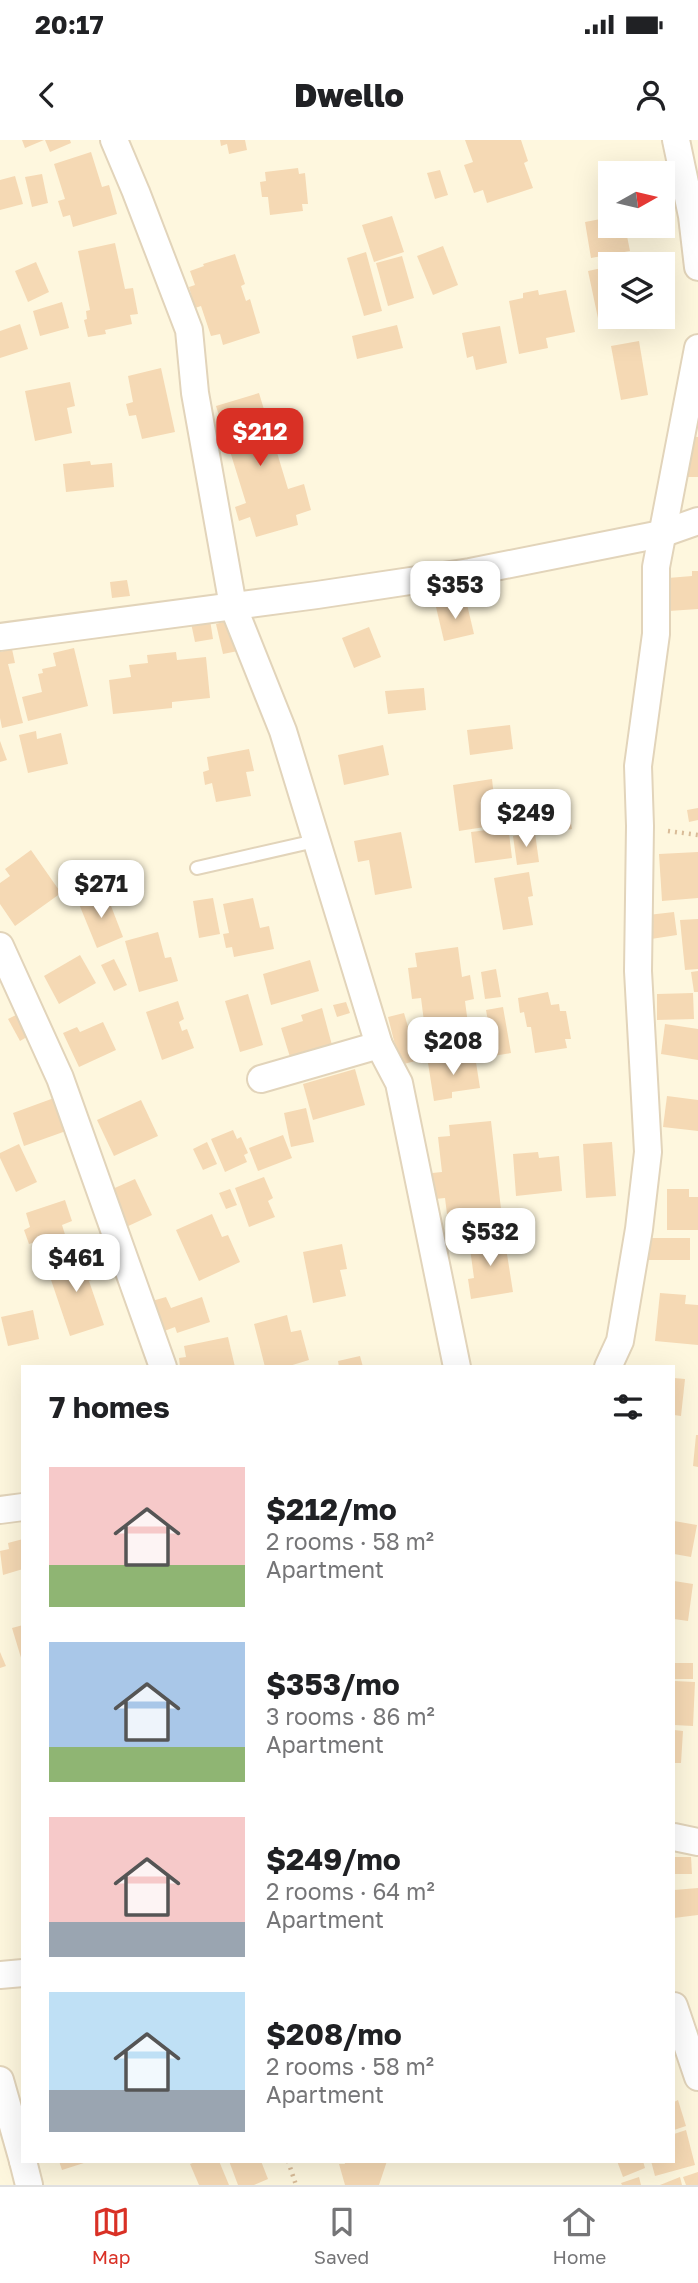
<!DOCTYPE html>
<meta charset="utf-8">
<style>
:root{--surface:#fff;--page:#f6f6f6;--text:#202124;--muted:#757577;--line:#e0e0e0;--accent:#d93025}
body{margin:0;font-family:"Golos Text",sans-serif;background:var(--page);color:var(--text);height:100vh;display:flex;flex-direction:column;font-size:26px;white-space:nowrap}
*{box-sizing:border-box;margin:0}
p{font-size:23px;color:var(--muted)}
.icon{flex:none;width:38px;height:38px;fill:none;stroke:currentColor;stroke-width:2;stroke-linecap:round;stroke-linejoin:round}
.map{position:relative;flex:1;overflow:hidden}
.panel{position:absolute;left:21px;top:1225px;width:654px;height:798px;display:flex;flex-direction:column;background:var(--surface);border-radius:0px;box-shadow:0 7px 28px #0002}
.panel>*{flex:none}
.needle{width:46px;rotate:82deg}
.tools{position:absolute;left:598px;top:21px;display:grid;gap:14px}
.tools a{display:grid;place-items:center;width:77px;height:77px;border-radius:0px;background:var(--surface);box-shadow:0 7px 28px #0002;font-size:35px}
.price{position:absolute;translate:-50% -60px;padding:0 16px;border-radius:14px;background:#fff;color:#222;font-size:23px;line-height:46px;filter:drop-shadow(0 2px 4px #0008)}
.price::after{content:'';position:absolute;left:50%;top:42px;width:21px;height:16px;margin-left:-10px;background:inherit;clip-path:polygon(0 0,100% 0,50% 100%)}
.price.selected{background:var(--accent);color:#fff}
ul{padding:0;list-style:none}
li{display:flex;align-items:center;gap:21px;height:175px;padding:0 28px}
li span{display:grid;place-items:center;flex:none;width:196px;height:140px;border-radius:0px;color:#555}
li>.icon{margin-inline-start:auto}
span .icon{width:84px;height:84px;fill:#fffc;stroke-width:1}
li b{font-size:30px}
h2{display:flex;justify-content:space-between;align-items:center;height:84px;padding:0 28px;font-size:30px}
.status{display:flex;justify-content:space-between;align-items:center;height:49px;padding:0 35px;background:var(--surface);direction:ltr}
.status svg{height:19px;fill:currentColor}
header{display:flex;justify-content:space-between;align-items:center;height:91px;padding:0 28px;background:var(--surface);font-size:32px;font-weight:800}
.menu{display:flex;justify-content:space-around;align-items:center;height:98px;border-top:2px solid var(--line);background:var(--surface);font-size:19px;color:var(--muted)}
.menu a{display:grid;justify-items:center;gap:4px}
.menu .selected{color:var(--accent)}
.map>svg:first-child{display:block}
.building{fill:#f5d9b4}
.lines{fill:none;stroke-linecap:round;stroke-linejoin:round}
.service-casing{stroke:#e2d4ba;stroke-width:16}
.minor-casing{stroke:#e2d4ba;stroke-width:30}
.path{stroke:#d9bc98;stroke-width:4.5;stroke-dasharray:2 5;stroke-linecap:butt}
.service{stroke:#fff;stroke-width:12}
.minor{stroke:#fff;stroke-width:26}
</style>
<div class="status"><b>20:17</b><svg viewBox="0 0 49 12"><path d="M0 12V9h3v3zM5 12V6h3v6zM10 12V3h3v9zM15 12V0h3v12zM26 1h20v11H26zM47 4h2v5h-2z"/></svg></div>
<header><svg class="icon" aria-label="back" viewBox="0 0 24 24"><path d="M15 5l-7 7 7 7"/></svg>Dwello<svg class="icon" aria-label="person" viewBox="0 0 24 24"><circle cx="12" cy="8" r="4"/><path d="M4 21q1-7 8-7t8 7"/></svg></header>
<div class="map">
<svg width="698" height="2045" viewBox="0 0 698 2045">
<rect width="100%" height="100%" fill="#fef7de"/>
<g class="building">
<polygon points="22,0 44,0 25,8"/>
<polygon points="45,0 70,0 71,3 50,12"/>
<polygon points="220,0 245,0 247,10 229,14 227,4 221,6"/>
<polygon points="465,0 521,0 528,21 524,23 533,48 487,63 483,50 474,53 464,25 473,22"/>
<polygon points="91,12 102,47 109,45 117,74 73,87 70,75 63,77 58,61 65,59 54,24"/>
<polygon points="298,28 299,34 305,33 308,64 302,64 303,71 270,75 268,57 262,57 260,42 266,41 265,32"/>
<polygon points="440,30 448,55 435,59 427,33"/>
<polygon points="42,34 48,63 32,67 25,37"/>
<polygon points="15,36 23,64 0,70 0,40"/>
<polygon points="392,76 404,112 374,122 362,85"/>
<polygon points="611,77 611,86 618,86 619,92 626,91 630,111 591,118 585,82"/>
<polygon points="115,103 125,149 133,148 138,174 130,175 132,184 105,190 106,194 88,197 84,180 87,179 86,171 90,170 78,111"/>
<polygon points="443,106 458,145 433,155 417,116"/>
<polygon points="366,112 382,171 364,176 347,118"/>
<polygon points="235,114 245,144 241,146 246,161 250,159 260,193 223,205 220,194 211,196 201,166 195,168 189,147 195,145 190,131 204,126 203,124"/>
<polygon points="402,116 414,158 388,166 376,123"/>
<polygon points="36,122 49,152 28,162 15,131"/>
<polygon points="611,126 611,177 625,178 599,183 588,131"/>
<polygon points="538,150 539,155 566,150 575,192 546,198 548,208 519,214 509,161 523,158 523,153"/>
<polygon points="62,162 69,188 40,196 33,171"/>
<polygon points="20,184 28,209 0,218 0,191"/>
<polygon points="397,185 403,208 357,219 352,196"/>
<polygon points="500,186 507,223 476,230 473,216 467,218 462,193"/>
<polygon points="639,201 648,255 621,260 611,206"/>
<polygon points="161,228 175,292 142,299 136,275 129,276 126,264 133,262 128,236"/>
<polygon points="70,242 75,266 67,268 72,293 35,301 25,251"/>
<polygon points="259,253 288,349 304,344 311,370 296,375 298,385 256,397 250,377 239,381 235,367 246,363 216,266"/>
<polygon points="688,296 698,297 698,337 686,337"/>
<polygon points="90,321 91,325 112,323 114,347 66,352 63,324"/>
<polygon points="692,431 698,431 698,469 669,471 668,438 692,436"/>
<polygon points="127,440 130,456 112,458 110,442"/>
<polygon points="466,460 474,494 444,501 436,467"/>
<polygon points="210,480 213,499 195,502 191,483"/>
<polygon points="230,480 238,511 223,514 216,484"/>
<polygon points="369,487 381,517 354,528 342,498"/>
<polygon points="74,508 88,566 28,581 22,557 42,552 38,534 43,533 42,529 56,526 53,513"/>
<polygon points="12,509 15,523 8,524 23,583 2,588 0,578 0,512"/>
<polygon points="176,512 177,520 206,517 210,558 172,562 172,568 113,574 109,540 131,537 129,525 148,523 147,515"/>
<polygon points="424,548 426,570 388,574 385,551"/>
<polygon points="510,585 513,609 470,615 467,590"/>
<polygon points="36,591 37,599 61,593 68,624 28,633 19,595"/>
<polygon points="0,601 7,620 0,622"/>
<polygon points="383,605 389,635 344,645 338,615"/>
<polygon points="249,609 254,631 246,632 251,656 216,662 212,643 205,645 203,632 209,630 207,617"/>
<polygon points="492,639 494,657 487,658 491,686 459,691 453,645"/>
<polygon points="559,659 562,673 569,672 572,689 541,695 535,664"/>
<polygon points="698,668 698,680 689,682 687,670"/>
<polygon points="495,689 496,695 509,693 512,718 475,723 471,692"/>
<polygon points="401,692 412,748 375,755 369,720 358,722 354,701"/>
<polygon points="535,693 539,722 517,725 513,696"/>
<polygon points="31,710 61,753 15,786 0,764 0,743 10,736 5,729"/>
<polygon points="698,712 698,758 662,761 659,714"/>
<polygon points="529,732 533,756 528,757 533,785 503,790 494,738"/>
<polygon points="106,753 123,797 97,808 79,764"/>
<polygon points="213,758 220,794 199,798 193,761"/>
<polygon points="253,758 260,788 269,786 274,809 234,817 232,807 226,808 223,794 229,793 223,764"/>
<polygon points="674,772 677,795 651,799 648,775"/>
<polygon points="698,779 698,829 685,830 680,780"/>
<polygon points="158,792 165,818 171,817 178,841 139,852 125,801"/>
<polygon points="458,807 462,837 470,835 474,859 465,861 471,907 428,913 421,858 412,859 408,828 417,827 415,813"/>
<polygon points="80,815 96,843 59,864 44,836"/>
<polygon points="114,819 127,845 114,851 101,825"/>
<polygon points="310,820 319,851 271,865 263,834"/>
<polygon points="496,829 501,857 485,859 481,832"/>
<polygon points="698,831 698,852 694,852 691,832"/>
<polygon points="548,852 551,865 559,864 560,871 566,871 571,899 565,899 567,908 535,913 531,887 527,887 524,872 520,873 518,858"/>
<polygon points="693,853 694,879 657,880 657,854"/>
<polygon points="248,854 263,905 240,912 225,861"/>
<polygon points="178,861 184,879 179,882 182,891 187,889 194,908 162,920 146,872"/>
<polygon points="346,862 350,873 337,877 333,865"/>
<polygon points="503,867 511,913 480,918 477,900 491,898 486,870"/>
<polygon points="322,868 332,905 290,917 281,888 303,881 301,875"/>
<polygon points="20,873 32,894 20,901 8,879"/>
<polygon points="404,873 411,897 421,895 427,918 400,925 388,877"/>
<polygon points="103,882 116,910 79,927 63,893 77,887 80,892"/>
<polygon points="665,884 698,889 698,920 661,914"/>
<polygon points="475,916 480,948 452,952 452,958 434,961 428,923"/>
<polygon points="355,929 365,965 313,980 303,944"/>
<polygon points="667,956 698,960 698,991 663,987"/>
<polygon points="54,958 66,991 24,1006 13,973"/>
<polygon points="141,960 158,996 114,1016 97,980"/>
<polygon points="306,968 314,1002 291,1007 284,973"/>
<polygon points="491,981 501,1069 447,1074 445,1058 435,1059 432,1033 442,1032 438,997 450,996 449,985"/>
<polygon points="233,990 237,999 241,997 248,1013 244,1015 247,1022 225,1032 211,999"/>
<polygon points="283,995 292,1018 258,1031 249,1008"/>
<polygon points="207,1002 217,1024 203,1030 193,1009"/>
<polygon points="612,1002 616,1056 586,1058 583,1004"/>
<polygon points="19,1004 37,1042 16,1052 0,1018 0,1013"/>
<polygon points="538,1012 539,1018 559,1016 562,1051 516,1056 513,1014"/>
<polygon points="264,1037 273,1058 268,1061 275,1077 249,1087 235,1048"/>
<polygon points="135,1039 152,1075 124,1088 108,1051"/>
<polygon points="230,1049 237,1065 226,1069 219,1053"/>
<polygon points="667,1049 689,1049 689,1057 698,1057 698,1090 667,1090"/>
<polygon points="65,1060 72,1081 62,1085 69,1107 40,1117 35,1102 29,1104 24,1090 30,1087 26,1073"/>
<polygon points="212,1074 222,1097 228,1095 240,1122 199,1141 176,1090"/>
<polygon points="504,1095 513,1152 471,1159 468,1139 474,1138 469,1101"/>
<rect x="643" y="1098" width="47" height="22"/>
<polygon points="342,1104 347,1129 340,1130 346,1156 313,1163 303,1112"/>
<polygon points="85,1112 94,1139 89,1141 104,1185 70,1196 48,1131 60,1127 58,1121"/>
<polygon points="660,1153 686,1155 685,1164 698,1165 698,1205 655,1201"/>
<polygon points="166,1157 171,1168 202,1157 210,1182 177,1193 175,1187 159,1193 152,1161"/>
<polygon points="33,1170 39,1199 8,1206 1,1177"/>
<polygon points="287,1175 291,1192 301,1190 309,1220 286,1227 265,1227 254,1184"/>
<polygon points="228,1197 235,1227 180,1227 179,1218 186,1217 184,1206"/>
<polygon points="360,1216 363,1227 339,1227 338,1221"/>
<polygon points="674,1238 685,1239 681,1276 674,1275"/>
<polygon points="696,1295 698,1295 698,1327 693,1326"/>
<polygon points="674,1381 697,1385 691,1417 674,1414"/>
<polygon points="23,1399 23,1429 3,1435 0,1411 9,1409 8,1403"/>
<polygon points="674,1441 693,1444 688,1481 674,1479"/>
<polygon points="23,1485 23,1521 22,1521 12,1488"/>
<polygon points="0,1512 6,1526 0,1528"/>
<rect x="674" y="1523" width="19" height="16"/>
<polygon points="674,1541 695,1542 693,1586 674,1585"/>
<polygon points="674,1590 683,1591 681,1623 674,1623"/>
<polygon points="674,1717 691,1717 692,1734 674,1734"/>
<polygon points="698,1748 698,1775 674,1778 674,1750"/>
<polygon points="678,1960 686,1986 674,1990 674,1962"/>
<polygon points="686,1990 695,2025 655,2036 651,2021 674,2021 674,1994"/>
<polygon points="59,2021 87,2021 87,2022 62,2030"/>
<polygon points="198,2021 219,2021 229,2045 199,2045 190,2024"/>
<polygon points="229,2021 261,2021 268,2039 254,2045 238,2045"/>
<polygon points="344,2021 369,2022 387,2021 379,2045 345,2045 339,2024 345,2024"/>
<polygon points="617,2021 643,2021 645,2028 623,2037"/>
<polygon points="698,2032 698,2045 686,2045 683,2037"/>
<polygon points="639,2037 641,2045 622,2045 621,2043"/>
<polygon points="680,2037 682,2045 660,2045"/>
</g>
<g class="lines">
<defs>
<polyline id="service" points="197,728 315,701"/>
<g id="minor">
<polyline points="114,0 136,52 189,190 195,253 233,466 283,591 379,905 399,943 457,1227"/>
<polyline points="676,0 692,76 698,127"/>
<polyline points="0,497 317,455 470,432 661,394 698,381"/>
<polyline points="0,806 60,938 163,1227"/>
<polyline points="261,939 379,905"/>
<polyline points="608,1227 620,1201 639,1089 648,1012 638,831 640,686 638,626 656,494 656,427 698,208"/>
<polyline points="0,1370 23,1367"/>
<polyline points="674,1697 698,1702"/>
<polyline points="0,1835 23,1833"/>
<polyline points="674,1866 698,1937"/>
<polyline points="0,1940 23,2021"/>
<polyline points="23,2021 29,2045"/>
</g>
</defs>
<use href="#service" class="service-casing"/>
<use href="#minor" class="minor-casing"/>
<g class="path">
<polyline points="668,691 698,695"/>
<polyline points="288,2021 296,2045"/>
</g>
<use href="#service" class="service"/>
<use href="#minor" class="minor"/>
</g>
</svg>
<div class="tools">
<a><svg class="needle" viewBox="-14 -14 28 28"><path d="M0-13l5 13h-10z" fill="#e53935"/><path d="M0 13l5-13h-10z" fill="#757577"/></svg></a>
<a><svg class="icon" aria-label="layers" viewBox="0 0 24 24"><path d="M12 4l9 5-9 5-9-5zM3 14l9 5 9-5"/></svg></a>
</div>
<b class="price selected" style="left:260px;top:328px">$212</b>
<b class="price" style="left:455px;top:481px">$353</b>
<b class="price" style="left:526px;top:709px">$249</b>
<b class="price" style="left:101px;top:780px">$271</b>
<b class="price" style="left:453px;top:937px">$208</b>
<b class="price" style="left:490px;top:1128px">$532</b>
<b class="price" style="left:76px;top:1154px">$461</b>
<section class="panel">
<h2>7 homes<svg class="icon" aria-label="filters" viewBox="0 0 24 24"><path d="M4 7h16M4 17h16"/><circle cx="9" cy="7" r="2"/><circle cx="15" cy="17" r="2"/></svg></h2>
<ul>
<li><span style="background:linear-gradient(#f6c9c9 70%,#8fb573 0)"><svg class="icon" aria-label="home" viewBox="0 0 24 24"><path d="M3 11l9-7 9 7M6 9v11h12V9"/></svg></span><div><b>$212/mo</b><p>2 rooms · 58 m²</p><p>Apartment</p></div></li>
<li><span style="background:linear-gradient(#a9c7e8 75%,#8fb573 0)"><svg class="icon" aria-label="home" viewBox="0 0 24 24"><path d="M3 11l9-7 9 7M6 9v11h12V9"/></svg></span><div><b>$353/mo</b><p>3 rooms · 86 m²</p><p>Apartment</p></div></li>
<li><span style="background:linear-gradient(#f6c9c9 75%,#9aa5b1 0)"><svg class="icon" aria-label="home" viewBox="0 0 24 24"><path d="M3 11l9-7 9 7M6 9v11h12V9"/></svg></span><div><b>$249/mo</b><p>2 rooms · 64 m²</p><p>Apartment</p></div></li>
<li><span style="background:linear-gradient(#bfe0f5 70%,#9aa5b1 0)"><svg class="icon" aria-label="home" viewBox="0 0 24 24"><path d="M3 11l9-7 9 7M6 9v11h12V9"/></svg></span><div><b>$208/mo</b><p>2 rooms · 58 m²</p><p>Apartment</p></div></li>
</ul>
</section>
</div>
<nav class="menu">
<a class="selected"><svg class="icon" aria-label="map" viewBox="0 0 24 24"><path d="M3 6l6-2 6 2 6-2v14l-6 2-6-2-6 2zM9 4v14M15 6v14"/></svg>Map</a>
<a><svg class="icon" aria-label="saved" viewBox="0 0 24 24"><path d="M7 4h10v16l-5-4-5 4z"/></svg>Saved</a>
<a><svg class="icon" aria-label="home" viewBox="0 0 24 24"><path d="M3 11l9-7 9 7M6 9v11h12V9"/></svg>Home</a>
</nav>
